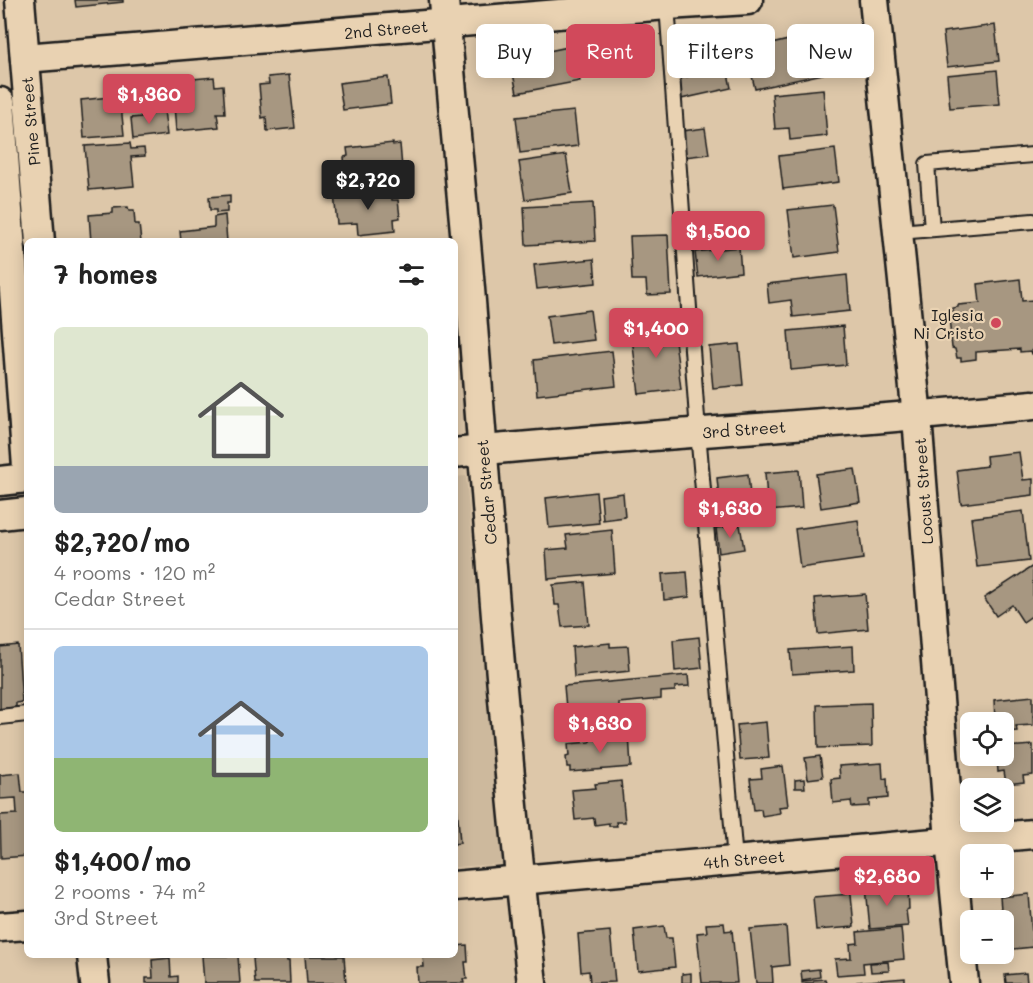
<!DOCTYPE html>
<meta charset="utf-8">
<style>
:root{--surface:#fff;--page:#f6f6f6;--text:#222;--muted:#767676;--line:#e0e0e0;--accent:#d1495b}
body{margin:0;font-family:Mali,sans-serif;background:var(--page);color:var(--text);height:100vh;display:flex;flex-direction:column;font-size:22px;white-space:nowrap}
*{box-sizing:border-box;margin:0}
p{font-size:20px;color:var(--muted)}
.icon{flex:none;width:33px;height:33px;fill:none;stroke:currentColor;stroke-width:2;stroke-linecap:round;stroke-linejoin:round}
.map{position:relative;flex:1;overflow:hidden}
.details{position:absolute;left:24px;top:238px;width:434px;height:720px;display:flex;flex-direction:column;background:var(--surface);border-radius:9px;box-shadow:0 3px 15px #0003}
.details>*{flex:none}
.guide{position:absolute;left:476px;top:24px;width:466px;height:54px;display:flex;gap:12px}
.buttons{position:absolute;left:960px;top:712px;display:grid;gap:12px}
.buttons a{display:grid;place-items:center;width:54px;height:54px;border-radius:9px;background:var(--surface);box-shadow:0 3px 15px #0003;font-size:30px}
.price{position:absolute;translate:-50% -51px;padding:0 14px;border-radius:6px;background:var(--accent);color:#fff;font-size:20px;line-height:39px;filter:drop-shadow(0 2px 3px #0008)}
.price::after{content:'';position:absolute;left:50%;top:36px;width:18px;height:14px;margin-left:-9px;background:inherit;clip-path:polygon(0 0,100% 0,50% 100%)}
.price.on{background:#222;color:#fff}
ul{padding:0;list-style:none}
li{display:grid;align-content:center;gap:12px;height:318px;padding:0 30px}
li+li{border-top:2px solid var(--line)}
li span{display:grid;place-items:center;height:186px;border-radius:9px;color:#555}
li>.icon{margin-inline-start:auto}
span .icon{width:108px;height:108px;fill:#fffc;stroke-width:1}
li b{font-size:26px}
h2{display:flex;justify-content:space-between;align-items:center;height:72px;padding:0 30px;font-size:26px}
.tag{padding:0 21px;border-radius:9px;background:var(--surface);box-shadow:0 3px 15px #0003;font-size:21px;line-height:54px}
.tag.on{background:var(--accent);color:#fff}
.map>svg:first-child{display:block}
.built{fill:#cdb99d}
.building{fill:#a79781;stroke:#1c1c1c;stroke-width:1.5}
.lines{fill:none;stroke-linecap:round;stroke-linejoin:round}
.service-casing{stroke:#1c1c1c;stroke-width:18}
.minor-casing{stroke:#1c1c1c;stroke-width:33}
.service{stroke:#e9d2b2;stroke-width:14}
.minor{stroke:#e9d2b2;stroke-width:28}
.poi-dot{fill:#d1495b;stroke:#e9d2b2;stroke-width:2}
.labels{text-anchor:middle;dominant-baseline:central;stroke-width:4.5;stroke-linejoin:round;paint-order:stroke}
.street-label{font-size:16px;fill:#1c1c1c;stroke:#e9d2b2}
.poi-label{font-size:16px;fill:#1c1c1c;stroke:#e9d2b2;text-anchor:end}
</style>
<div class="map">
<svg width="1033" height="983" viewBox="0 0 1033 983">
<rect width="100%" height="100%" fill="#ddc7a9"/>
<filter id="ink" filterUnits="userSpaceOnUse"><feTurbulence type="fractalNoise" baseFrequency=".0167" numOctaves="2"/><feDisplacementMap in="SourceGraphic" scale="12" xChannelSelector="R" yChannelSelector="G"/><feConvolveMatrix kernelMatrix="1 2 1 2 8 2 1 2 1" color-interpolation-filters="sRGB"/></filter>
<g filter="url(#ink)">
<polygon class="built" points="466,476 502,864 455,867 454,477"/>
<g class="building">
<polygon points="75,0 123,0 123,2 76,7"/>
<polygon points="995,25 999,61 947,67 943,32"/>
<polygon points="814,34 823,74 755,89 746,50"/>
<polygon points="573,46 580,81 517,93 510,59"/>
<polygon points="727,68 731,88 681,99 677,79"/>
<polygon points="997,70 1000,104 950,108 947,75"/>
<polygon points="289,75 295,128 267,131 266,117 262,118 259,85 269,84 268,77"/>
<polygon points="214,77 215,86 223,85 225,113 217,113 219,127 176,131 174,105 185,104 183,89 194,88 193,79"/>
<polygon points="388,77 391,104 343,110 339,83"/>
<polygon points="823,89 827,136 790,140 789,128 775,129 772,94"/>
<polygon points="120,96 124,135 84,138 81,100"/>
<polygon points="164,110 167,135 133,139 131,118 141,117 141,113"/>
<polygon points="574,111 578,146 520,153 516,117"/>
<polygon points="705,128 709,154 685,157 682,131"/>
<polygon points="130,143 131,149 144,148 145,156 131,157 134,186 89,190 85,146"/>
<polygon points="393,143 393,145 400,144 402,168 396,169 396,171 350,176 349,167 345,168 344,157 348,156 347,148"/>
<polygon points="835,149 839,182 783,189 779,156"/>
<polygon points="566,155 572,193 525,200 519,162"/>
<polygon points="391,189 392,200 398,200 400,218 394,219 395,231 358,235 357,223 337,224 334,194"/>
<polygon points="230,195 230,203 227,203 227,212 216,213 216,210 210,210 209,197"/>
<polygon points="593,203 595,241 526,245 524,207"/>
<polygon points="833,205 839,252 794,258 788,210"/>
<polygon points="128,207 129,211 134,211 135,224 139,224 141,242 91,242 89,215 113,213 113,208"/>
<polygon points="225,215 227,242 181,242 180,231 214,227 214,217"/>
<polygon points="668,235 671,294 647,295 646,280 632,280 630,236"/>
<polygon points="739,247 741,272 698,277 695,252"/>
<polygon points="594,259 596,283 537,289 534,265"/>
<polygon points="847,275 850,311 793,317 791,300 769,303 767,284"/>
<polygon points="1020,279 1022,301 1033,300 1033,354 1032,354 1031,351 1020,352 1020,349 976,352 976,359 961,361 961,358 957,358 955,349 952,348 949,317 953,316 953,308 958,307 958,305 980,303 978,284"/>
<polygon points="590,310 594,340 551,345 547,316"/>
<polygon points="673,324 681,389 639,394 631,330"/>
<polygon points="843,326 846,365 791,370 788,331"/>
<polygon points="739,344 743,385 713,388 709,347"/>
<polygon points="612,351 616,386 537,395 534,360"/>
<polygon points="1019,452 1023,480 1033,479 1033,495 961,504 957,470 987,466 986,456"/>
<polygon points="855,469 860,502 821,508 816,474"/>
<polygon points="799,470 802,508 768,511 765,473"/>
<polygon points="748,474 751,506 720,509 717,478"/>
<polygon points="596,492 599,523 549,528 546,498"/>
<polygon points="623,493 625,517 603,520 601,496"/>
<polygon points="1023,511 1029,561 977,567 971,518"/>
<polygon points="858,520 863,559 800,568 795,529"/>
<polygon points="740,525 744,549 719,553 716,528"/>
<polygon points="612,530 615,573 548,579 546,550 568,548 566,535"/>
<polygon points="1033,566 1033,615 1023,622 1012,605 996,616 984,598"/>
<polygon points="687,572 689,597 664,600 662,574"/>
<polygon points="585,582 589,625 562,627 559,605 555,605 553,585"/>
<polygon points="865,594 868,629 818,634 815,598"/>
<polygon points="699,637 702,668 675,671 673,640"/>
<polygon points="610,643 610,647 628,646 630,671 574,677 572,647"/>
<polygon points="18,645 22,702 16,703 16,707 0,709 0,647"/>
<polygon points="853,646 854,670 792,674 790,650"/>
<polygon points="688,675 689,686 675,687 675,691 661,692 661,699 619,703 619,714 567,719 564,686"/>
<polygon points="1033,696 1033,725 1016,726 1017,731 1004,732 1003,720 995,720 994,700"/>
<polygon points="871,703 872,746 818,748 817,705"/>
<polygon points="766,722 769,758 740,760 737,725"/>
<polygon points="629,734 631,767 570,772 570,767 567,767 566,757 569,756 568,744 590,742 590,737"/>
<polygon points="1033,745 1033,775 1023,776 1024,782 1006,784 1004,771 998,772 997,758 1003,758 1004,747"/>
<polygon points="820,756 823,777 808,779 805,758"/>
<polygon points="882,763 883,779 887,778 888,798 869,800 869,806 852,807 851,801 833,803 831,779 840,778 839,766"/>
<polygon points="454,765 460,843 454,844"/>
<polygon points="783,766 788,806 779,807 780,813 762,816 761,809 754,810 750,779 762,778 761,769"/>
<polygon points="20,773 22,792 27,792 27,856 1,858 0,815 17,814 16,798 0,799 0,775"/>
<polygon points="804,779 805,788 795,788 795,780"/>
<polygon points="621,781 625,822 616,822 617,826 609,826 609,823 595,825 594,818 575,820 572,790 596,788 595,784"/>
<polygon points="887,885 887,889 908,888 909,909 906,910 908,926 870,929 866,887"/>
<polygon points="851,894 854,927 816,930 813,897"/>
<polygon points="1029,894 1033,947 1004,950 1004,921 1002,921 1000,897"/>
<polygon points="724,923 725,931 732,930 737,983 702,983 697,933 707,932 706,924"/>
<polygon points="664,926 666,938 672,938 675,967 638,971 634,930"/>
<polygon points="786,926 789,965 772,967 773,983 756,983 750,929"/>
<polygon points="901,928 904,959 863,963 864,973 837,975 835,959 851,958 850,944 858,943 857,932"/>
<polygon points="610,931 615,982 590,983 589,971 581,972 578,934"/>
<polygon points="467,945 468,962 465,962 467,979 463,979 464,983 418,983 417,967 424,967 423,956 454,956 454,946"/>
<polygon points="202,956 238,956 240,983 204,983"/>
<polygon points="286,956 287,961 289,961 290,983 255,983 253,958"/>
<polygon points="305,956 344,956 346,983 307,983"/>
<polygon points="170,958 171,977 178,976 178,983 146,983 146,978 153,978 152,960"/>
<polygon points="888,962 889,971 871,972 870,963"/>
<polygon points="819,969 820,977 802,980 801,971"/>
<polygon points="691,973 691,983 682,983 682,974"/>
<polygon points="1026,973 1027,983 1006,983 1005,975"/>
<polygon points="905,978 905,983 857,983 857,982"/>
<polygon points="825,979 826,983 802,983 802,981"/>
</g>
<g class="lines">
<defs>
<g id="service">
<polyline points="667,5 698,432 735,860"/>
<polyline points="932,229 927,164 1033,155"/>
<polyline points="898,232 1033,221"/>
<polyline points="0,717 27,714"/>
</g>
<g id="minor">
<polyline points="20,0 40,242"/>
<path d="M444,0C452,101 463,201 471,301C489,529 505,756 532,983"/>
<polyline points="874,0 917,417 950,841 964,983"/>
<polyline points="25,58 667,5 748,0"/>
<polyline points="0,102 27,467"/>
<path d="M454,453C647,434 840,424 1033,405"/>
<polyline points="0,481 27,478"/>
<polyline points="0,515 27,512"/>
<polyline points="454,886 1033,834"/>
<polyline points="0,927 27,925"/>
<polyline points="92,956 95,983"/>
</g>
</defs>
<use href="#service" class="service-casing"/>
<use href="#minor" class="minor-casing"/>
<use href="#service" class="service"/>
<use href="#minor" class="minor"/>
</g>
</g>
<circle class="poi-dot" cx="996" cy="323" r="6"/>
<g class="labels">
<g class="street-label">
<text transform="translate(386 29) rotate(-5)">2nd Street</text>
<text transform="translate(30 121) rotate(-95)">Pine Street</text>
<text transform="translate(744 429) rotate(-4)">3rd Street</text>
<text transform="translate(923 491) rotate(-94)">Locust Street</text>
<text transform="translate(486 492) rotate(-95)">Cedar Street</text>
<text transform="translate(744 859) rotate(-5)">4th Street</text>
</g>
<g class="poi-label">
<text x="984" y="314">Iglesia<tspan x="984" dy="18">Ni Cristo</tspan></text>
</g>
</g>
</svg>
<div class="buttons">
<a><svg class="icon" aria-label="locate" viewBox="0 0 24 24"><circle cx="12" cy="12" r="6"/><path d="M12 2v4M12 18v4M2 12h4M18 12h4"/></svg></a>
<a><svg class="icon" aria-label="layers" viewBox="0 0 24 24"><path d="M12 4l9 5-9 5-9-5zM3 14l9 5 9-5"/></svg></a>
<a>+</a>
<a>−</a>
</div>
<b class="price" style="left:149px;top:125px">$1,360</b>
<b class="price on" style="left:368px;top:211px">$2,720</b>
<b class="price" style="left:718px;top:262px">$1,500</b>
<b class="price" style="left:656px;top:359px">$1,400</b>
<b class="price" style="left:730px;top:539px">$1,630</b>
<b class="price" style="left:600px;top:754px">$1,630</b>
<b class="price" style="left:887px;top:907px">$2,680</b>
<div class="guide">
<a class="tag">Buy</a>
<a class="tag on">Rent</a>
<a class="tag">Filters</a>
<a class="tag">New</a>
</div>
<section class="details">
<h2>7 homes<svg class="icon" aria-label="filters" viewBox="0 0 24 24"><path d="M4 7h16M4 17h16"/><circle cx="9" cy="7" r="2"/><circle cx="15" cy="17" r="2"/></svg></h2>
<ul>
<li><span style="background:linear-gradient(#dfe7d0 75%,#9aa5b1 0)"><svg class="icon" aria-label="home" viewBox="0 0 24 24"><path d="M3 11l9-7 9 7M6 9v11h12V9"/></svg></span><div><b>$2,720/mo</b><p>4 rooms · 120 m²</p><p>Cedar Street</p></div></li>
<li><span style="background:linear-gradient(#a9c7e8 60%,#8fb573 0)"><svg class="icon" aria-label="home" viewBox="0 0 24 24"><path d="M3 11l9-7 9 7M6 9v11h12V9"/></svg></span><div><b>$1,400/mo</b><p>2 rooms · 74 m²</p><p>3rd Street</p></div></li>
</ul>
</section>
</div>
